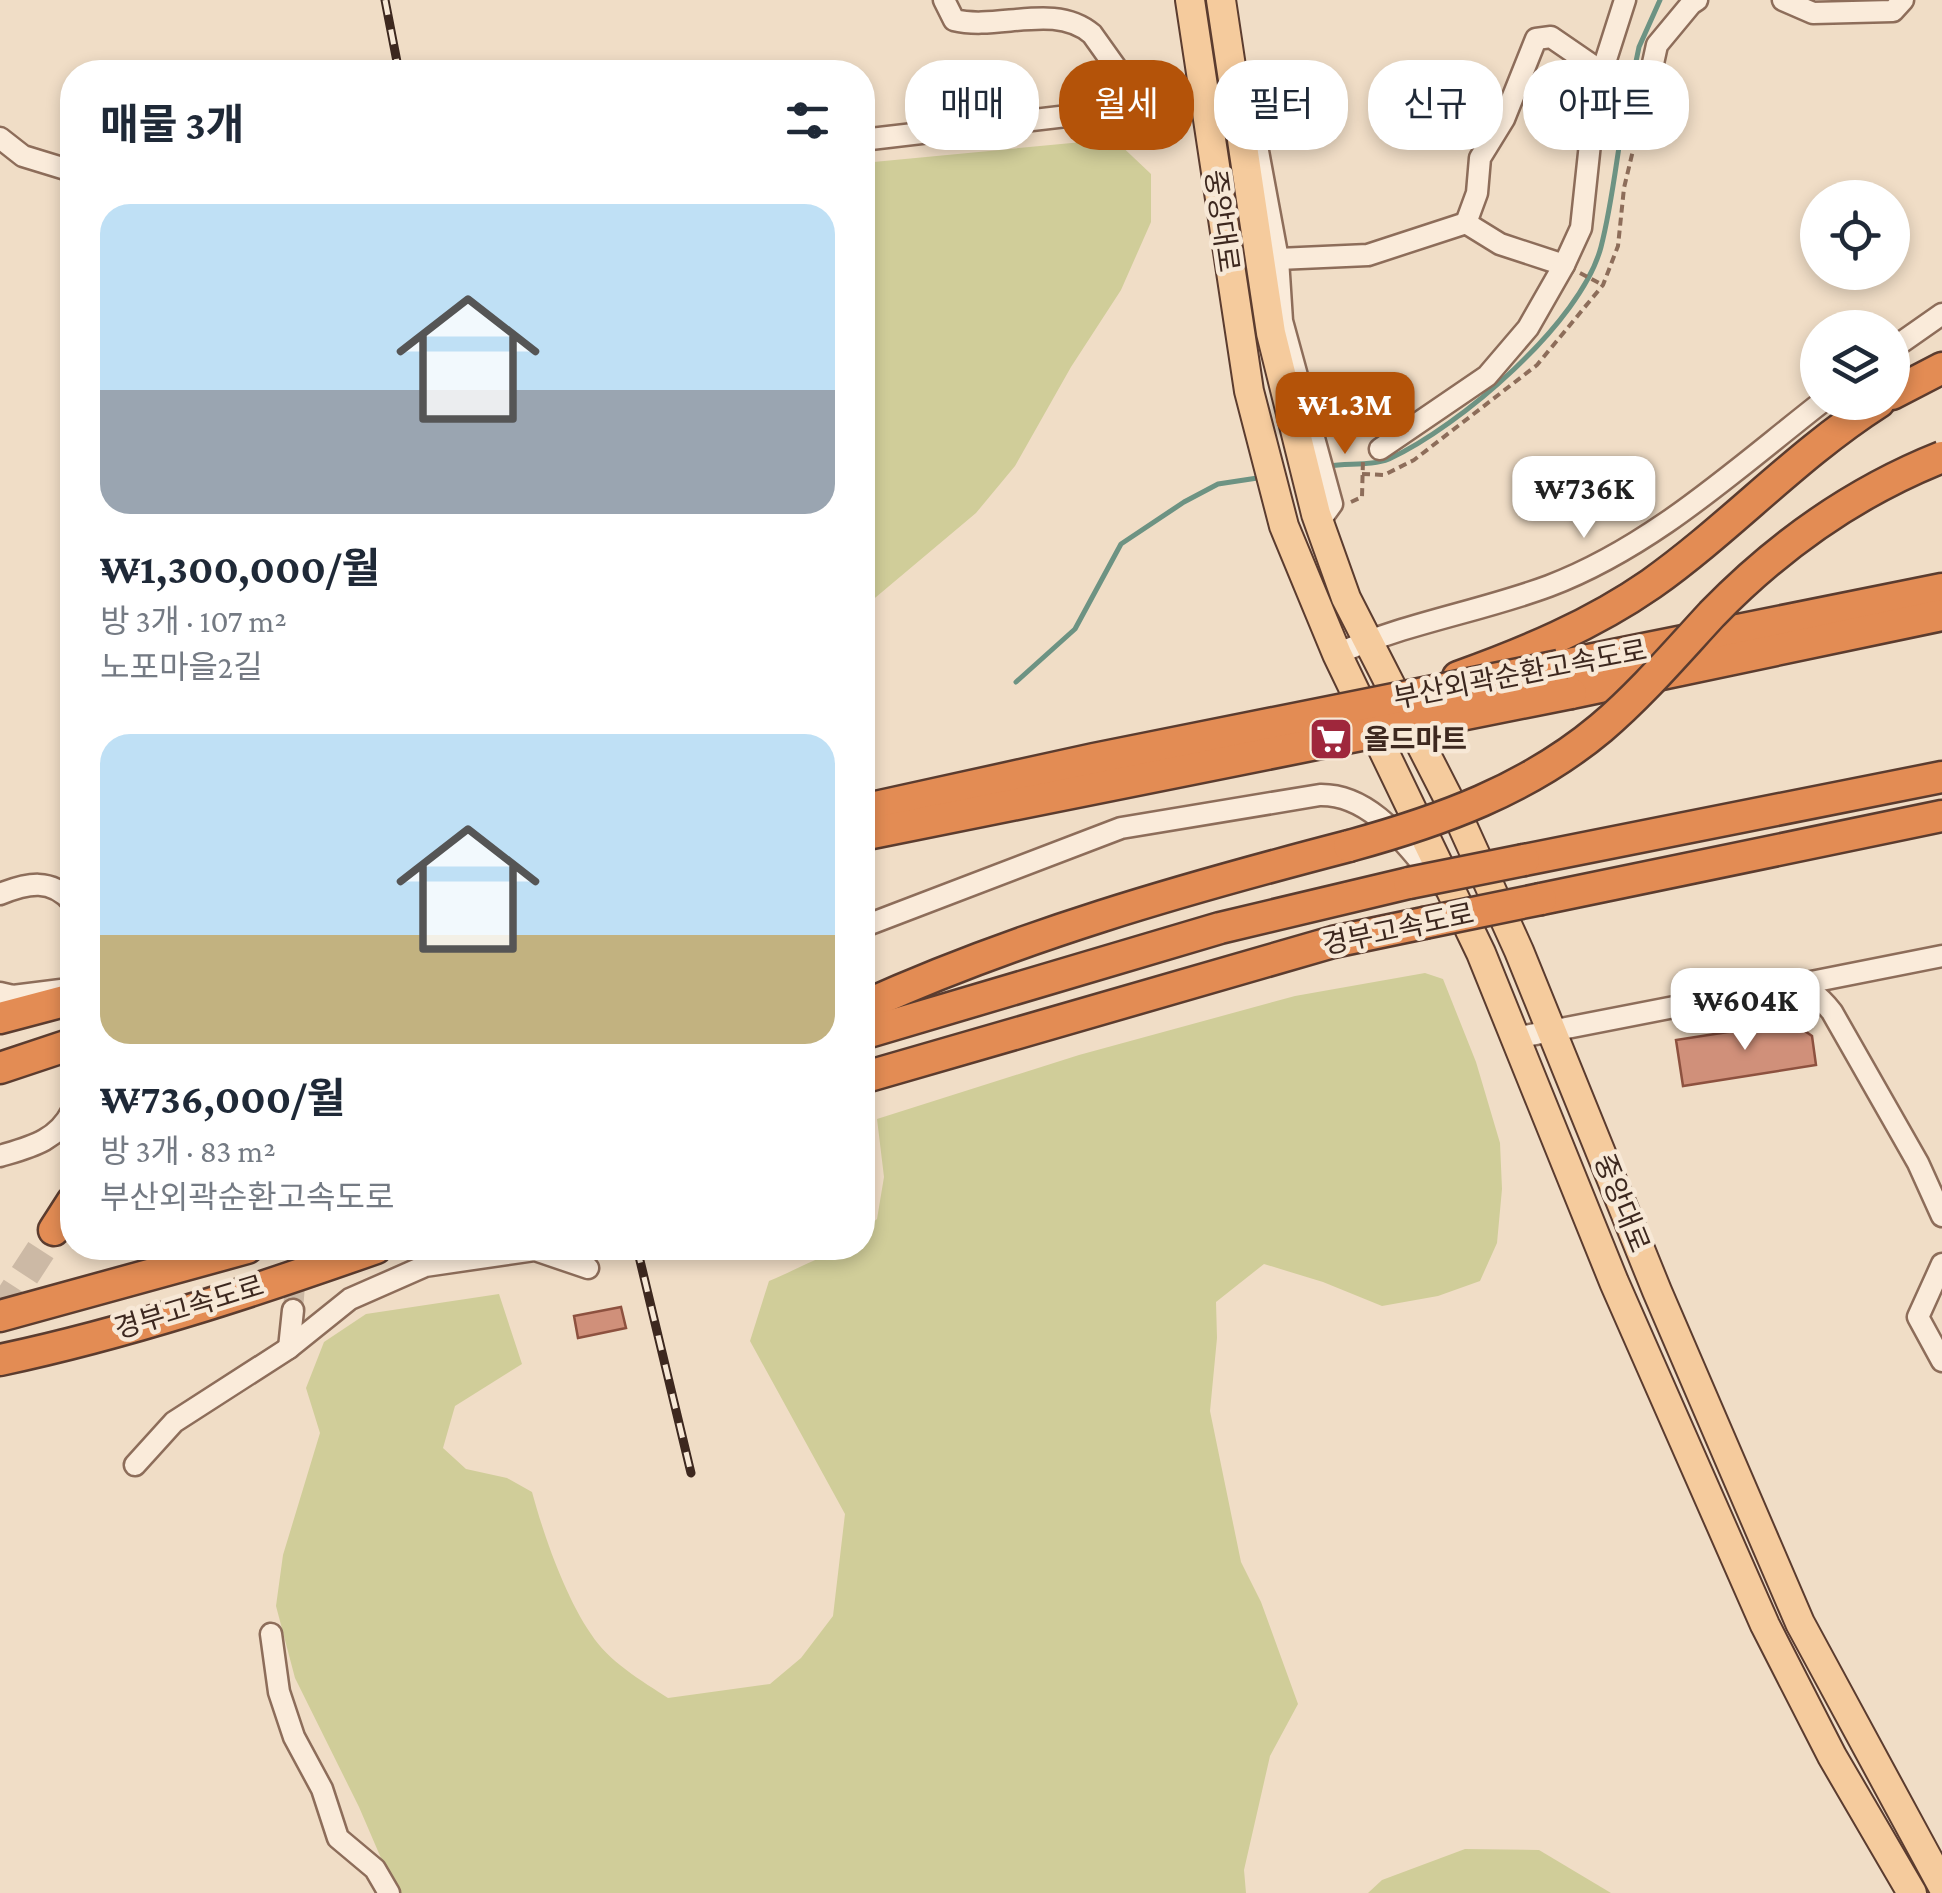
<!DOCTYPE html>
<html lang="ko">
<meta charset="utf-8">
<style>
:root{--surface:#fff;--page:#f6f6f7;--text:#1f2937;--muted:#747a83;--accent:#b45309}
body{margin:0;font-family:"Crimson Pro","Noto Sans KR",serif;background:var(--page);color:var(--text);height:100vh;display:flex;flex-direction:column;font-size:38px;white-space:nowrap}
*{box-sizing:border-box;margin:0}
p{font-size:32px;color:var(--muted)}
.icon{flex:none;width:55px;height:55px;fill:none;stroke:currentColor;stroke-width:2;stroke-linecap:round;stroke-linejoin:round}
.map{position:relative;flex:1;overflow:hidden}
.drawer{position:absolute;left:60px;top:60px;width:815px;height:1200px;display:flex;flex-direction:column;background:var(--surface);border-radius:40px;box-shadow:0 5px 15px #0003}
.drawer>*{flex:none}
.guide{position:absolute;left:905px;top:60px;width:885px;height:90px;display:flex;gap:20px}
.fabs{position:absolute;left:1800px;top:180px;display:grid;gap:20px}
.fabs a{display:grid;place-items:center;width:110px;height:110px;border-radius:50%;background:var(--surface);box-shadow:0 5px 15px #0003;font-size:50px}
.price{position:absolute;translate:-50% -85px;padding:0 22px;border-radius:20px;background:#fff;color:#222;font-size:32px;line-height:65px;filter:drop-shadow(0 2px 5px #0008)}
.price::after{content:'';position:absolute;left:50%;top:60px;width:30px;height:22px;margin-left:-15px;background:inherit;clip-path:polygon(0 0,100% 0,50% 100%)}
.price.selected{background:var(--accent);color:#fff}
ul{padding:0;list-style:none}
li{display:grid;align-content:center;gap:20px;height:530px;padding:0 40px}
li span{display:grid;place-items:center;height:310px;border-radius:30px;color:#555}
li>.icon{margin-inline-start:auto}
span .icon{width:180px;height:180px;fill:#fffc;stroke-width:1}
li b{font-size:42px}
h2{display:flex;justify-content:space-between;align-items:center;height:120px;padding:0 40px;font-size:42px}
.pill{padding:0 35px;border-radius:40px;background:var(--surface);box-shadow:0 5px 15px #0003;font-size:35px;line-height:90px}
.pill.selected{background:var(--accent);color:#fff}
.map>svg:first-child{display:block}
.green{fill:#d0cd99}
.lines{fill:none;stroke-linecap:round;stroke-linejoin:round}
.stream{stroke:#6d9383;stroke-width:5}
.building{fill:#d0907a;stroke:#8d513f;stroke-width:2.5}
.minor-tunnel{stroke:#ccb9a5;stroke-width:20;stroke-dasharray:20 10;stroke-linecap:butt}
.highway-tunnel{stroke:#ccb9a5;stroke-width:30;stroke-dasharray:30 15;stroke-linecap:butt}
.minor-casing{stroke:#8d6d5a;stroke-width:25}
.major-casing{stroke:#5b3c2f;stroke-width:32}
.highway-casing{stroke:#5b3c2f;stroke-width:35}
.path{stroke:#8d6d5a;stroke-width:4;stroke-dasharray:8 5;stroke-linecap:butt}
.minor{stroke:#faebda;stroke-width:20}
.major{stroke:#f5cb9d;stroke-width:28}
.highway{stroke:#e38c54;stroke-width:30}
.rail-casing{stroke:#3d281f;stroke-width:9}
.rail{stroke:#f7e8d6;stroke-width:5;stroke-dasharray:15;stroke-linecap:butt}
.highway-bridge-casing{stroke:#5b3c2f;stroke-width:35;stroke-linecap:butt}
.highway-bridge{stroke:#e38c54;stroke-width:30}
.labels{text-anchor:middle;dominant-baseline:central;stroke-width:9;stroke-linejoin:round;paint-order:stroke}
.street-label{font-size:28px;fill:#3d281f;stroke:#f7e8d6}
.poi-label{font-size:28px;font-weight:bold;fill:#3d281f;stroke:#f7e8d6;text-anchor:start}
</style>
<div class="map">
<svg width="1942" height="1893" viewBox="0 0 1942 1893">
<rect width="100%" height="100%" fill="#f0ddc6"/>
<g class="green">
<polygon points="1114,139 1151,174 1151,222 1121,290 1071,367 1015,466 976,513 863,608 863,163"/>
<path d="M1425,973L1443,979L1476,1062L1500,1143L1502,1189L1497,1243L1480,1281L1438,1296L1382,1306L1323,1282L1264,1264L1216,1302L1217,1338L1210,1411L1241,1562L1261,1602L1298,1704L1270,1756L1244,1870L1246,1893H396L359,1807L295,1678L276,1606L283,1555L320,1433L306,1388L324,1342L366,1314L499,1294L522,1364L455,1406L443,1448L466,1469L507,1478L532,1492C544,1536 565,1596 591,1634C608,1661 642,1681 668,1698L770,1684L801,1658L833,1616L845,1514L750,1341L769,1281C799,1269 831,1248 862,1248L863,1230L877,1219L884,1177L877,1119L1079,1055L1295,996Z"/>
<polygon points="1465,1849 1539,1850 1611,1893 1368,1893 1382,1880"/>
</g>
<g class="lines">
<g class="stream">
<polyline points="1634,71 1639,47 1660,0"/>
<path d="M1329,466C1348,463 1372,466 1389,459C1459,427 1581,323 1601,247C1615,193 1618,136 1631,82"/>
<polyline points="1016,682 1075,629 1121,544 1184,502 1218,484 1264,477"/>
</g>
</g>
<g class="building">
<polygon points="1792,1022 1812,1036 1816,1065 1683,1086 1676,1040"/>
<polygon points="621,1307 626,1328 578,1338 574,1316"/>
</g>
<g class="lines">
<polyline class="minor-tunnel" points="293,1310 298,1248"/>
<polyline class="highway-tunnel" points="0,1313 54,1230"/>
<defs>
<g id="minor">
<path d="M944,0L954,20C998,31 1054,2 1092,34L1144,107"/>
<polyline points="1783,0 1813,13 1893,11 1903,0"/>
<polyline points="0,138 23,156 72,171"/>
<polyline points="862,140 1204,100 1234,93 1250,108 1278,259 1282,321 1332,504 1319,522"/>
<polyline points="1466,223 1477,193 1480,158 1504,119 1536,39 1551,37 1602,72 1650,77 1657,45 1691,4 1697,0"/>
<polyline points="1278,259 1368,255 1466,223 1500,244 1564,265"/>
<polyline points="1892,349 1942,314"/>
<polyline points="1380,449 1487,376 1528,328 1564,265 1581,228 1592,125 1602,72 1625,0"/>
<path d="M1337,654C1405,623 1479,612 1549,586C1652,547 1736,469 1822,402"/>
<path d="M0,894C28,883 51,878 72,902"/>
<path d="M862,927L1121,828L1320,795C1373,794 1407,847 1439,884"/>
<polyline points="1796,985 1942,956"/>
<polyline points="0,993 13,996 61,990"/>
<path d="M1515,1038L1787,985C1808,985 1820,997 1832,1012L1918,1163L1942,1216"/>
<path d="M0,1156C30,1147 57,1141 72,1111"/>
<polyline points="1942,1264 1918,1317 1942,1361"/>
<polyline points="289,1348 293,1310"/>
<polyline points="135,1465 174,1422 289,1348 350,1299 425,1266 535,1250 588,1268"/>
<polyline points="271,1634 279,1692 294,1737 322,1789 338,1838 375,1869 389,1893"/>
</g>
<g id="major">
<polyline points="1190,0 1249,391 1284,526 1337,654 1481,953 1614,1282 1765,1625 1832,1756 1912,1893"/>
<polyline points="1221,0 1271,333 1316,514 1346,598 1462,825 1519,951 1657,1291 1800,1623 1942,1885"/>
</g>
<g id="highway">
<polyline points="1892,394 1942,368"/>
<polyline points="1559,666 1942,589"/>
<path d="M1458,677C1525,653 1592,625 1651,584C1730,528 1796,455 1879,402"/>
<polyline points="1571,693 1942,615"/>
<polyline points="1524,860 1942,777"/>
<polyline points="1541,899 1942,816"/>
<path d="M862,1007C1018,936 1184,889 1349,846"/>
<polyline points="0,1018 72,999"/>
<polyline points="862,1034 1220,928 1409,883"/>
<polyline points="0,1068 72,1044"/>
<polyline points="862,1078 1333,942 1424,923"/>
<polyline points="54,1230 72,1202"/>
<polyline points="0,1316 247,1248"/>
<path d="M0,1360C127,1333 254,1291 376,1248"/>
</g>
</defs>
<use href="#minor" class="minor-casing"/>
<use href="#major" class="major-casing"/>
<use href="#highway" class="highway-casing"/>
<g class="path">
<polyline points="1580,273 1603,285"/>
<polyline points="1362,474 1384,475 1414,460 1537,365 1603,285 1618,246 1624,188 1646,96"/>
<polyline points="1351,502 1362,497 1363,459"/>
</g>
<use href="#minor" class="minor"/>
<use href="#major" class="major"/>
<use href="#highway" class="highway"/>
<defs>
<g id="rail">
<polyline points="385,0 399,72"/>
<polyline points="637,1248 691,1473"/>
</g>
</defs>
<use href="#rail" class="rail-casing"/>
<use href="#rail" class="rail"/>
<defs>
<g id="highway-bridge">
<polyline points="862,810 1094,759 1559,666"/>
<polyline points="862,835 1571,693"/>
<path d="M1349,846C1440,821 1527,790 1601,728C1641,694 1676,653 1712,614C1778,546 1854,492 1942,457"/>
<polyline points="1409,883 1524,860"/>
<polyline points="1424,923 1541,899"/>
</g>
</defs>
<use href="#highway-bridge" class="highway-bridge-casing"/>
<use href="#highway-bridge" class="highway-bridge"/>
</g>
<defs>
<symbol id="supermarket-square" viewBox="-11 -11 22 22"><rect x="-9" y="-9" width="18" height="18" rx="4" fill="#9f273c" stroke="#f7e8d6"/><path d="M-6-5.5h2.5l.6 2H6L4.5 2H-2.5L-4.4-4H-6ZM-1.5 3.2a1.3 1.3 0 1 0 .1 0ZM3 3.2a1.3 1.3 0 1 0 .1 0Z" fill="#fff"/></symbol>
</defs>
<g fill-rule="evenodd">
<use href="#supermarket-square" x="1306" y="714" width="50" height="50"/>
</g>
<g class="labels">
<g class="street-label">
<text transform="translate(1222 221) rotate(82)">중앙대로</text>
<text transform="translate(1520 674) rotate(-11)">부산외곽순환고속도로</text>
<text transform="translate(1398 929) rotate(-12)">경부고속도로</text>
<text transform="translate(1622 1203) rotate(68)">중앙대로</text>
<text transform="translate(189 1307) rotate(-17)">경부고속도로</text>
</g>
<g class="poi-label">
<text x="1364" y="739">올드마트</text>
</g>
</g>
</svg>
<div class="fabs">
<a><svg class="icon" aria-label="locate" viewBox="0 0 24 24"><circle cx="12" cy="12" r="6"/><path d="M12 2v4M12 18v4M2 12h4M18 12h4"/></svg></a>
<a><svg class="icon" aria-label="layers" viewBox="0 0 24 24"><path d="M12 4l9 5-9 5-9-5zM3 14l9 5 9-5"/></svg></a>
</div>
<b class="price selected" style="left:1345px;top:457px">₩1.3M</b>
<b class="price" style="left:1584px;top:541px">₩736K</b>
<b class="price" style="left:1745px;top:1053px">₩604K</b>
<div class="guide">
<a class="pill">매매</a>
<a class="pill selected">월세</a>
<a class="pill">필터</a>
<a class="pill">신규</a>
<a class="pill">아파트</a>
</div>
<section class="drawer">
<h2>매물 3개<svg class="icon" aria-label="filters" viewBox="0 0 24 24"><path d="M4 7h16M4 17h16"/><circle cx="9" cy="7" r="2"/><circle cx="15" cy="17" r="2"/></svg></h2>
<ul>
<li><span style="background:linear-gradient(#bfe0f5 60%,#9aa5b1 0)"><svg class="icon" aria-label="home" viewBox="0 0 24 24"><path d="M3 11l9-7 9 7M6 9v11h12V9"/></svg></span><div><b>₩1,300,000/월</b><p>방 3개 · 107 m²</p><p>노포마을2길</p></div></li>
<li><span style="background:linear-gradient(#bfe0f5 65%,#c2b280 0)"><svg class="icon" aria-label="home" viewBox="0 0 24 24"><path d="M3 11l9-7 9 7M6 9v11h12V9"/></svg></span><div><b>₩736,000/월</b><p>방 3개 · 83 m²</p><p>부산외곽순환고속도로</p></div></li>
</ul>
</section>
</div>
